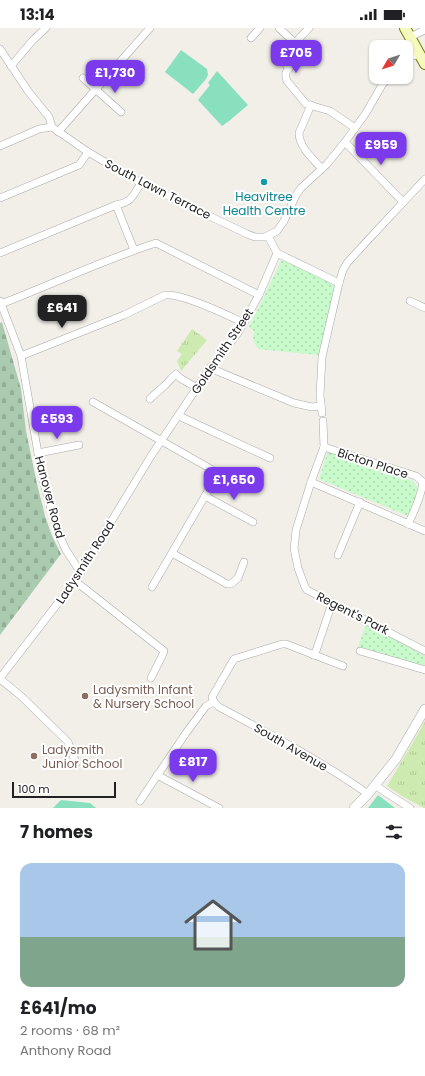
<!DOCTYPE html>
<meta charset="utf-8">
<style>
:root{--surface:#fff;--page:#f2f2f2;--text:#202124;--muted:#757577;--accent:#7c3aed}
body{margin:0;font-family:Poppins,sans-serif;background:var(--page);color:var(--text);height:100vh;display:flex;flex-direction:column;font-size:15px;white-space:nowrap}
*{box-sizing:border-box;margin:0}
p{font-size:13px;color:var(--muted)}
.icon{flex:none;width:22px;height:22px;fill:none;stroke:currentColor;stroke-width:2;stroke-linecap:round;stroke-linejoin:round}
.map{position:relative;height:780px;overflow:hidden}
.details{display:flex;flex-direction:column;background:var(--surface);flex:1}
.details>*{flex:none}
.needle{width:26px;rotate:231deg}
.tools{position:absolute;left:369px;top:12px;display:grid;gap:8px}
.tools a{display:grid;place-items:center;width:44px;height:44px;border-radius:8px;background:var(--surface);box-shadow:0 1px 3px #0004;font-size:20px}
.scale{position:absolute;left:12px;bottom:10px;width:104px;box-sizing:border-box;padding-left:4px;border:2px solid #222;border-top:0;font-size:11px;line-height:14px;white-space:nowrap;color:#222;-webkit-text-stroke:3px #fff;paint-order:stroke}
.price{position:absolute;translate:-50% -34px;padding:0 9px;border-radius:8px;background:var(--accent);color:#fff;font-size:13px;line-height:26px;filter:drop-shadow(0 1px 2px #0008)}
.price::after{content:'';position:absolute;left:50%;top:24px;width:12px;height:9px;margin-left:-6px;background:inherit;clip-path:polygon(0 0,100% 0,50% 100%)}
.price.selected{background:#222;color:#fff}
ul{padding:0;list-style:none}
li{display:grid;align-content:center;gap:8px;height:212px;padding:0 20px}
li span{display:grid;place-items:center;height:124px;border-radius:12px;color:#555}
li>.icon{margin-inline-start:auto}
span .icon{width:72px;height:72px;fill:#fffc;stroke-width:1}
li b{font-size:17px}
h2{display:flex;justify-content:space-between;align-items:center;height:48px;padding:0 20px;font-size:17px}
.status{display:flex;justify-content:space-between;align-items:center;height:28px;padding:0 20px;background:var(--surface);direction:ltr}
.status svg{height:11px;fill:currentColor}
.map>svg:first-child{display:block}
.grass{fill:url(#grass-tufts)}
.cemetery{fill:url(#cemetery-stones)}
.park{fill:url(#park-dots)}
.pitch{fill:#88e0be}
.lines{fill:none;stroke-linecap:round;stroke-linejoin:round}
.minor-casing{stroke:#a9a9a9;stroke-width:8}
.tertiary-casing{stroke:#a9a9a9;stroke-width:10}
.secondary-casing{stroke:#707d05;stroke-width:12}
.minor{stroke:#fff;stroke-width:7}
.tertiary{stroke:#fff;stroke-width:9}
.secondary{stroke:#f7fabf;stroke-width:10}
.culture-dot{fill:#0f9aa8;stroke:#fff;stroke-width:1.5}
.education-dot{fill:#8d6e63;stroke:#fff;stroke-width:1.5}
.labels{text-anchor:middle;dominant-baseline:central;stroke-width:4;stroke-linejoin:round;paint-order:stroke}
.street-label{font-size:12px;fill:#222;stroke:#fff}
.culture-label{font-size:12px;fill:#0d838f;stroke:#fff}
.education-label{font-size:12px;fill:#785e54;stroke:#fff;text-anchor:start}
</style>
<div class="status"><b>13:14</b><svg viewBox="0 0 49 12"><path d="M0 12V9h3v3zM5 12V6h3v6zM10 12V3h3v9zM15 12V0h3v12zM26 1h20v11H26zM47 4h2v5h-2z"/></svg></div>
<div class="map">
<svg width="425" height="780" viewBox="0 0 425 780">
<defs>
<pattern id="grass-tufts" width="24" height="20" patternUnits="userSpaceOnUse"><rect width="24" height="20" fill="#cdebb0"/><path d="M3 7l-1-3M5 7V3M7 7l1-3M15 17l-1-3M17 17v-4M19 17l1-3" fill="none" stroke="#b0c997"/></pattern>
<pattern id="cemetery-stones" width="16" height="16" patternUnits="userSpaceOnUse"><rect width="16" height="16" fill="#aacbaf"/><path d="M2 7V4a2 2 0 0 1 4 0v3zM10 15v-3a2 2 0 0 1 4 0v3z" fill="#92ae96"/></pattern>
<pattern id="park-dots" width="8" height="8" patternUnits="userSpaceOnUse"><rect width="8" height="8" fill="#c8facc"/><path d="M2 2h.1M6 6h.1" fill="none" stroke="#acd6af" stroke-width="1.8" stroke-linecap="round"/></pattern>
</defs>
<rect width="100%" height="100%" fill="#f2efe9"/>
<g class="grass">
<polygon points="192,301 207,312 181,343 177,333 182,326 177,323"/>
<polygon points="425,693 425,780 424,780 402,768 387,758 415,711"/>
</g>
<polygon class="cemetery" points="2,294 21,361 26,403 37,456 45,488 52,508 61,526 0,607 0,295"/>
<g class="park">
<path d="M282,231L335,257L325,303L318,327L258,321C254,314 251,310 254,303L249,299Z"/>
<polygon points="328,423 411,452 416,457 419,461 408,488 319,451"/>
<polygon points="366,596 425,628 425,638 372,624 358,619"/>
</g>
<g class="pitch">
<polygon points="181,22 207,41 208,47 206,51 193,66 165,44"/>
<polygon points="217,43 248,77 229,93 222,98 198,72 210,57 208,55"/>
<polygon points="378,767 395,780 368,780"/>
<polygon points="61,772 90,775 96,780 53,780"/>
</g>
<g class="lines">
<defs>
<g id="minor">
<polyline points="279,0 295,15 309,0"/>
<polyline points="410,9 425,2"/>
<polyline points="251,10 260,0"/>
<polyline points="0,21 28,63 49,89 52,99"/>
<path d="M279,28L289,40C285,44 285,47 287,53L306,76L330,83L355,100"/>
<polyline points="406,33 410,29 419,26"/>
<polyline points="11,38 33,12 46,0"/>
<polyline points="289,40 304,23"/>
<polyline points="83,50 121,84"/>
<path d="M311,77L299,105C299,119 313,131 322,141"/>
<polyline points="52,99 88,124 141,155 247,206 255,209 265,209 277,203 284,193 296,167 301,160 327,136 345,114 366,85 382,57 388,49"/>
<polyline points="58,104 150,0"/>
<polyline points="345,114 403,174"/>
<polyline points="0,118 39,101 52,99"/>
<polyline points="0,170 79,137 88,124"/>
<polyline points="116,177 134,222"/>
<path d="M0,225L116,177C132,174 133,168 141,155"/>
<polyline points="277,225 339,255"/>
<polyline points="0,273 21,328 38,425 44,456 52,484 61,511 66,522 81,545"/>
<polyline points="410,273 425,280"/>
<path d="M1,276C53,256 103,232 156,215L259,267"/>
<path d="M21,328L124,287L165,267C182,265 227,287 244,295"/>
<polyline points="210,340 294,375 312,379 321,378"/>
<path d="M150,371C154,366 159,363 163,359C168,355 171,350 176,346L180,350L197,360"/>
<polyline points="93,374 211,441 215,445 214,453 205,468 152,559"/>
<polyline points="322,385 320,367 322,329 339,255 343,242 347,235 368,212 425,151"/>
<polyline points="179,388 270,430"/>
<polyline points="323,393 324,419 311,454 296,502 295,513 294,520 298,540 305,559 307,562 425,623"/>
<path d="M324,419L416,448L423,454C421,469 415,482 408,496"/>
<polyline points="38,425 79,417"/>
<polyline points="311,454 425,503"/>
<polyline points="205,468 253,494"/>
<polyline points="172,525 227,556 231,556 238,550 244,534"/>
<polyline points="338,527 360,474"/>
<polyline points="75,553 164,623 162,628 151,650"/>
<polyline points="360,623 425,642"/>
<polyline points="313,627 316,623 332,575"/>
<polyline points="0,650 75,553 151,428 210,340 238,305 259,267 277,225 268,208"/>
<polyline points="0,651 21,668 64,710 68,714 76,735"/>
<path d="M214,674L219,679C270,706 321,733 368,766"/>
<polyline points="214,674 212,669 234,631 282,616 286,616 343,638"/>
<polyline points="157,747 219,780"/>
<polyline points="375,757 388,766 410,780"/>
<polyline points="140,773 186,705 206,678 214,674"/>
</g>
<polyline id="tertiary" points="354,780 368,766 396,731 425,681"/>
<polyline id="secondary" points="405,0 425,36"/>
</defs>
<use href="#minor" class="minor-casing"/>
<use href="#tertiary" class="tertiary-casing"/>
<use href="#secondary" class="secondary-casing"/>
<use href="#minor" class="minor"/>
<use href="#tertiary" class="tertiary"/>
<use href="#secondary" class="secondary"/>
</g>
<circle class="culture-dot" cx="264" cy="154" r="4"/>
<g class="education-dot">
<circle cx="85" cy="668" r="4"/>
<circle cx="34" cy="728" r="4"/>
</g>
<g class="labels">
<g class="street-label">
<text transform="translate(158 161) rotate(27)">South Lawn Terrace</text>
<text transform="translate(222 323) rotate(-56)">Goldsmith Street</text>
<text transform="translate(373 435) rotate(18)">Bicton Place</text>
<text transform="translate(50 469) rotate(75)">Hanover Road</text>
<text transform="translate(85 534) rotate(-57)">Ladysmith Road</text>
<text transform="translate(353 585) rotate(27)">Regent's Park</text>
<text transform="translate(291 719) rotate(30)">South Avenue</text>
</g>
<g class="culture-label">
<text x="264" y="168">Heavitree<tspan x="264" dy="14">Health Centre</tspan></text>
</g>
<g class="education-label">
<text x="93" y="661">Ladysmith Infant<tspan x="93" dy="14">&amp; Nursery School</tspan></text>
<text x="42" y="721">Ladysmith<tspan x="42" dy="14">Junior School</tspan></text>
</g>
</g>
</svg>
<div class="tools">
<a><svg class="needle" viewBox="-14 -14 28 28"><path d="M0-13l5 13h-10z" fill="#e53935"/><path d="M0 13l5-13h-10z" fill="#757577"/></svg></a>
</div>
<div class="scale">100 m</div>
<b class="price" style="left:296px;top:46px">£705</b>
<b class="price" style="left:115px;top:66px">£1,730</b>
<b class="price" style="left:381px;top:138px">£959</b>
<b class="price selected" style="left:62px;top:301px">£641</b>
<b class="price" style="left:57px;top:412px">£593</b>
<b class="price" style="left:234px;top:473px">£1,650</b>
<b class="price" style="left:193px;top:755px">£817</b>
</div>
<section class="details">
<h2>7 homes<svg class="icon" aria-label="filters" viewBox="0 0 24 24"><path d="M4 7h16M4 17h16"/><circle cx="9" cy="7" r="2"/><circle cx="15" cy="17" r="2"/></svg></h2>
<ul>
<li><span style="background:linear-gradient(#a9c7e8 60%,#7fa58c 0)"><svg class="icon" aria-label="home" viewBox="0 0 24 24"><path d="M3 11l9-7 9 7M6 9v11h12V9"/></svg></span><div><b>£641/mo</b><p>2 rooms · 68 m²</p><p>Anthony Road</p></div></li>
</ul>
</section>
